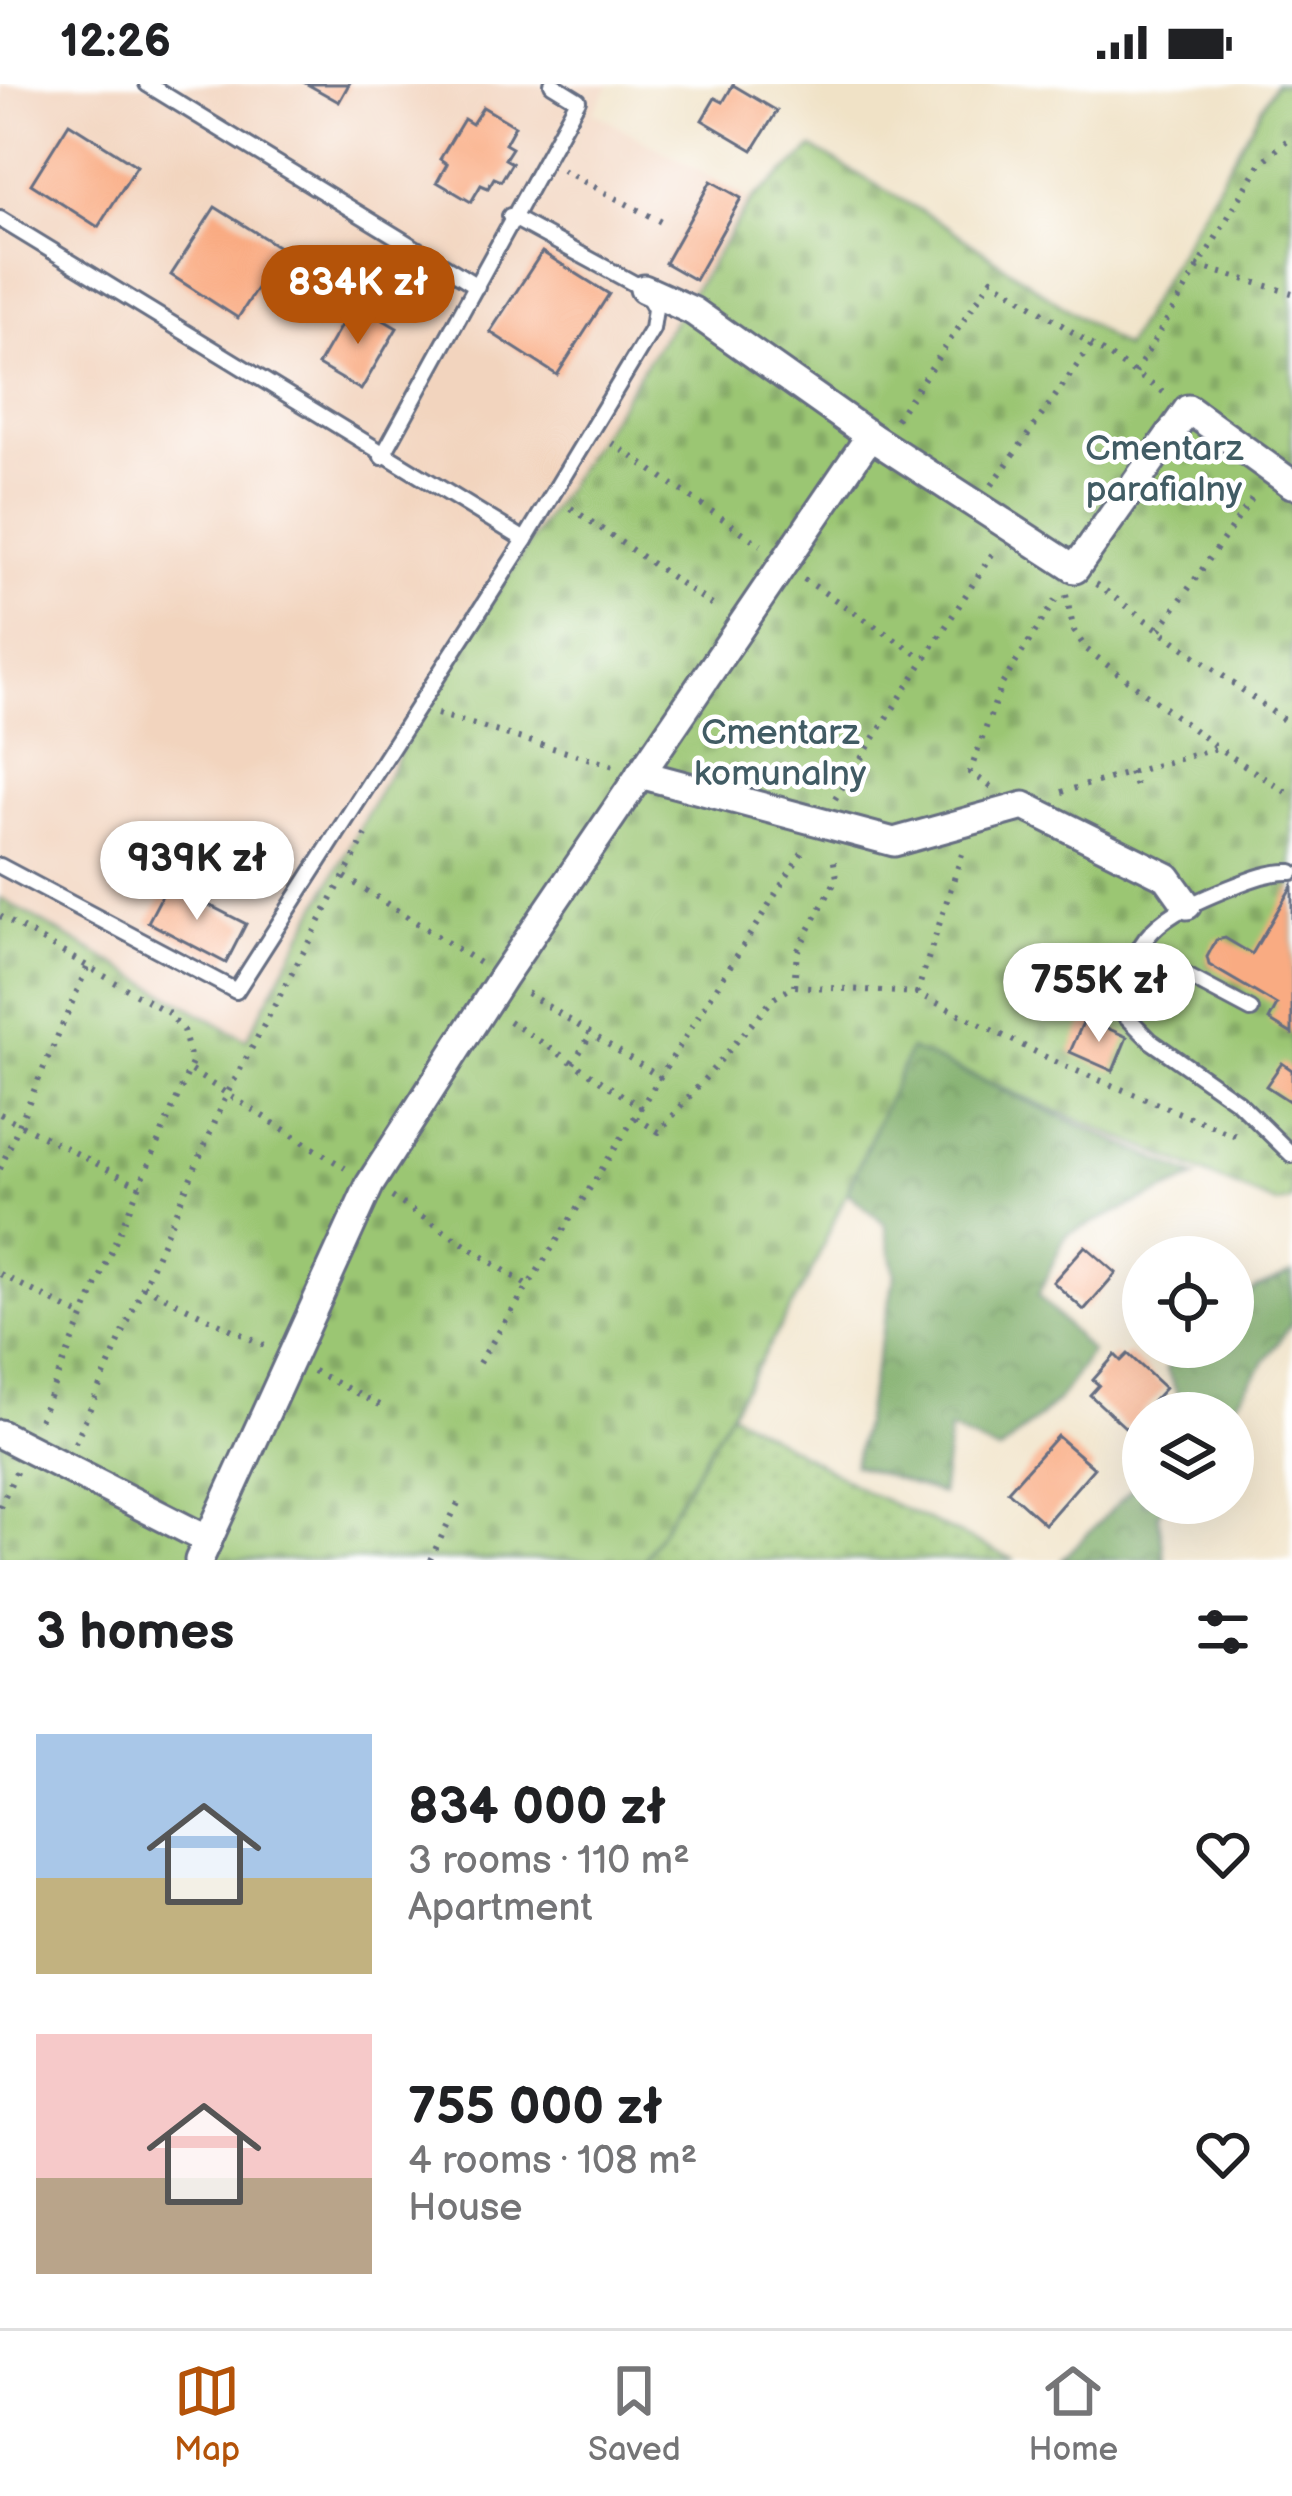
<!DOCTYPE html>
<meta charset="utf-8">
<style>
:root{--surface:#fff;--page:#f6f6f6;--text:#202124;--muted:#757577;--line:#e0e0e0;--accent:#b45309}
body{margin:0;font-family:"Balsamiq Sans",sans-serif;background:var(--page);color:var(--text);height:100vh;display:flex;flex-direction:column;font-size:45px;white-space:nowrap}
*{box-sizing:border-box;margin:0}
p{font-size:39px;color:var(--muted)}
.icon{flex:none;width:66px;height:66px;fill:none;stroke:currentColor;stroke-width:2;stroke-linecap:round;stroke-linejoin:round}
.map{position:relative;height:1476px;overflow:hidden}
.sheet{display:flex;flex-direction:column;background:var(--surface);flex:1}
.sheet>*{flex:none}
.tools{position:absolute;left:1122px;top:1152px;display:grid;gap:24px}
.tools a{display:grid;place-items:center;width:132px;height:132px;border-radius:50%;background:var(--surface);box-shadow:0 12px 48px #0002;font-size:60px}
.price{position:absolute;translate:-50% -102px;padding:0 27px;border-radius:42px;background:#fff;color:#222;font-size:39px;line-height:78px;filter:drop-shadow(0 3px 6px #0008)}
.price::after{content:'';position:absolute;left:50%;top:72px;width:36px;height:27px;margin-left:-18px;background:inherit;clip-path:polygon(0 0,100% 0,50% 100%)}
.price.current{background:var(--accent);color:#fff}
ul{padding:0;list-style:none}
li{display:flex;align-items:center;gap:36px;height:300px;padding:0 36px}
li span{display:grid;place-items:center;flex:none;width:336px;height:240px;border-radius:0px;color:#555}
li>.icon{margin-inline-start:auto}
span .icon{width:144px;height:144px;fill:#fffc;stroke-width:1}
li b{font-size:51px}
h2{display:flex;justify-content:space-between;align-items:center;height:144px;padding:0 36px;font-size:51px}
.status{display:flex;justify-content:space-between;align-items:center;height:84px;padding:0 60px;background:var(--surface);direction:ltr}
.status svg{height:33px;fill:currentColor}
.menu{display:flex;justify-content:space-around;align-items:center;height:168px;border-top:3px solid var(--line);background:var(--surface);font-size:33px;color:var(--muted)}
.menu a{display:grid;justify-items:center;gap:6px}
.menu .current{color:var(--accent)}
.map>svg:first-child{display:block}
.built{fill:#f2d4be}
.grass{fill:url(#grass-dots);stroke:#5b7a68;stroke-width:3}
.forest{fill:url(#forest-crowns);stroke:#4c6d62;stroke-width:3}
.cemetery{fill:url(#cemetery-stones);stroke:#5b7a68;stroke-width:3}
.building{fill:#f9ab82}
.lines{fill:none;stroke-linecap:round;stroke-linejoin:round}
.lane-casing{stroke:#666e82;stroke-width:20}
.street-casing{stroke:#666e82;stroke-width:33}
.path{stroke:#666e82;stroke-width:6;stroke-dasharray:3 9;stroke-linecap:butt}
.lane{stroke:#fff;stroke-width:14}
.street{stroke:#fff;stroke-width:27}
.labels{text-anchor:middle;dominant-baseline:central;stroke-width:9;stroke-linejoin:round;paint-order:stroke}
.park-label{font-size:36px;fill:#415c64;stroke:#fff}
</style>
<div class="status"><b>12:26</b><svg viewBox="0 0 49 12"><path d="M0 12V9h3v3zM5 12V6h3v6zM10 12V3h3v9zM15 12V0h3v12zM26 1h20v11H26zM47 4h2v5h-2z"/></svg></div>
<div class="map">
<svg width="1292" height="1476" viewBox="0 0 1292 1476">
<defs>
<pattern id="grass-dots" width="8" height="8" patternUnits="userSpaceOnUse" patternTransform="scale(3)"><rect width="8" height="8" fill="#9bc673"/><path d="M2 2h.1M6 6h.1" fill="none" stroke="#85aa66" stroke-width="1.8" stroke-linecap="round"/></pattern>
<pattern id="forest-crowns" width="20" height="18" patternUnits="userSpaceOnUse" patternTransform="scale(3)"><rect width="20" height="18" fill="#7cab65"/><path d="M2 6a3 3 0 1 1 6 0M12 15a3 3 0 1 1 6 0" fill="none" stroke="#658c56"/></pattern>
<pattern id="cemetery-stones" width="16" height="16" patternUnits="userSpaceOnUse" patternTransform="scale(3)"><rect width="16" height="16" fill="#9bc673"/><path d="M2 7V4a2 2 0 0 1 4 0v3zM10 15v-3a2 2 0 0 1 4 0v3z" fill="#85aa66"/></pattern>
</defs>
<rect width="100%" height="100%" fill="#fff"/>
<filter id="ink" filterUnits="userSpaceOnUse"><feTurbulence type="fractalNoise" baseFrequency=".00833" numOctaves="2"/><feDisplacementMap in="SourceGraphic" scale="24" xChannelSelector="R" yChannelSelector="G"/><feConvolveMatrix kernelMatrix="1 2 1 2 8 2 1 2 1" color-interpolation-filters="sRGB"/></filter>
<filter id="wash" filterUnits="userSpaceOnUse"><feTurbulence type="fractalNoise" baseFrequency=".004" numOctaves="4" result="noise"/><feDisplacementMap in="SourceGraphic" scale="48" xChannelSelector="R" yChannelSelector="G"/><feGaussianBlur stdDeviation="2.7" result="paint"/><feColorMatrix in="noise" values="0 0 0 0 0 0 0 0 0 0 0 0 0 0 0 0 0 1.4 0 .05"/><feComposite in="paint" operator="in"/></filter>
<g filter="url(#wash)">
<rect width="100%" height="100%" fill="#f0e2c6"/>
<polygon class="built" points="0,0 610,0 593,28 752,116 432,609 246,956 0,814"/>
<polygon class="grass" points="730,1328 867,1408 1015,1476 644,1476"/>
<g class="forest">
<polygon points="910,965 1196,1093 1066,1151 1038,1211 1091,1268 1057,1318 999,1368 950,1346 941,1410 854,1381 895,1191 885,1140 847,1108"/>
<polygon points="1292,1189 1292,1239 1228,1329 1186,1329 1166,1284 1191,1263 1233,1263 1233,1226 1255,1205"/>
<polygon points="1143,1394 1143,1419 1166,1419 1158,1430 1165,1476 1062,1476"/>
</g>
<polygon class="cemetery" points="1275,0 1292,0 1292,1116 1277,1120 910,965 810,1191 644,1476 0,1476 0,814 246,956 432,609 752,116 813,64 948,143 1124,264"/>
<g id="blocks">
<g class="building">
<polygon points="307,0 349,0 339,18"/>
<polygon points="733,1 777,27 753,66 702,36 715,14 723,18"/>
<polygon points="483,23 515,42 505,60 512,64 505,75 512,79 501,97 494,94 488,104 481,101 471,118 437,98 447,80 440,75 464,35 472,40"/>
<polygon points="69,39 137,82 98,143 31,100"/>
<polygon points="711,97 741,114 695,196 665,179"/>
<polygon points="215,123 282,165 238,234 171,191"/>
<polygon points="542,168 609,210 557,291 490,248"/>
<polygon points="354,219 397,244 361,306 318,281"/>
<polygon points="168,800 246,840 226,879 148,838"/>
<polygon points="1292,802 1292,950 1269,936 1277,921 1209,881 1207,873 1216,856 1225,854 1252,870"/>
<polygon points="1085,934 1127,953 1113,987 1070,968"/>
<polygon points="1282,979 1292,986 1292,1019 1266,1002"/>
<polygon points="1085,1162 1116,1189 1084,1226 1053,1198"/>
<polygon points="1128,1270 1165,1304 1127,1345 1090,1311 1099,1301 1093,1296 1115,1271 1121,1277"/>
<polygon points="1057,1352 1094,1384 1045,1440 1008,1407"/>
</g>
</g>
</g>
<g filter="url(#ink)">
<use href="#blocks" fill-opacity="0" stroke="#666e82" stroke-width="3"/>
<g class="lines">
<defs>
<g id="lane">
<polyline points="147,0 477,202"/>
<polyline points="0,135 525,456"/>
<polyline points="382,373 578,16 552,0"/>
<polyline points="0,782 236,907 525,456 652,245 655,225 644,205 510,132"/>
<path d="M1292,788C1270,787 1249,796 1229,804C1160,832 1129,849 1123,929L1151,957L1238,1018L1292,1071"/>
<polyline points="1138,866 1251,926"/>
</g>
<g id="street">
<polyline points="644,205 693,227 870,352"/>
<polyline points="640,690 894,758 1024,722 1167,793 1187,821"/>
<polyline points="0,1350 208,1456"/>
<polyline points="199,1476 370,1100 502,894 870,352 1075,485 1188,325 1292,400"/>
</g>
</defs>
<use href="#lane" class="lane-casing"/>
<use href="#street" class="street-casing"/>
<g class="path">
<polyline points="562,86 665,140"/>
<polyline points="1197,182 1292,209"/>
<polyline points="1135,289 1260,80 1292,52"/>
<polyline points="896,335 992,195 1165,309"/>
<polyline points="612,359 761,461"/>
<polyline points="992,401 1091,262"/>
<polyline points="571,424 718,525"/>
<polyline points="804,495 923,574"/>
<polyline points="1096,500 1292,642"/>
<polyline points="1066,511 1074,547 1086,565 1218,664"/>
<polyline points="1160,545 1256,409"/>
<polyline points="437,630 614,682"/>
<polyline points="1130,688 1139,710"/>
<polyline points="991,703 970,688 1001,602 1059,510"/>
<polyline points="1062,708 1218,664 1292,712"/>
<polyline points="835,715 996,464"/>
<polyline points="962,770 917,909 1060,980 1241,1054"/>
<polyline points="345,793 481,880"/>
<polyline points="0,832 167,928 183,946 192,979 37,1341"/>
<polyline points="794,902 797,868 837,794 833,773"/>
<polyline points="527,909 661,994"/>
<polyline points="509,937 642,1024"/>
<polyline points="573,979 591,950"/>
<polyline points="191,987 345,1084"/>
<polyline points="0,1030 140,1102"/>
<polyline points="636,1034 659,1048 774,914 794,902 917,909"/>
<polyline points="0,1085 87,884"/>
<polyline points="392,1113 528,1202 806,762"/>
<polyline points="0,1190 84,1233"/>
<polyline points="143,1202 269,1264"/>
<polyline points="479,1279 528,1202"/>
<polyline points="313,1287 380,1321"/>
<polyline points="75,1359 228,1008 370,744"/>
<polyline points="0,1423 17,1386"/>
<polyline points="430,1476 461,1413"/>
</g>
<use href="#lane" class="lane"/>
<use href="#street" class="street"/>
</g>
</g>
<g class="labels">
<g class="park-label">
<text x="1164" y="365">Cmentarz<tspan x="1164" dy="41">parafialny</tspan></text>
<text x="780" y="649">Cmentarz<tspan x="780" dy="41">komunalny</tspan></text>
</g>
</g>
</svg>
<div class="tools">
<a><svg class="icon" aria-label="locate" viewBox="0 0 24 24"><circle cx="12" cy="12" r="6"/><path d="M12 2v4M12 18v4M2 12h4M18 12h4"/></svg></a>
<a><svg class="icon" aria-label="layers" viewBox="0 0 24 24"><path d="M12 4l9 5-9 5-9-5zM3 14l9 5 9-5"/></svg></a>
</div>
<b class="price current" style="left:358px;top:263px">834K zł</b>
<b class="price" style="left:197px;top:839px">939K zł</b>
<b class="price" style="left:1099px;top:961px">755K zł</b>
</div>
<section class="sheet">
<h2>3 homes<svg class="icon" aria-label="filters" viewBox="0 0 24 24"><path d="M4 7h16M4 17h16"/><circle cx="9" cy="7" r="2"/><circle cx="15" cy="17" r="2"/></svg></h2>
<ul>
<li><span style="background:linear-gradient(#a9c7e8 60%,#c2b280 0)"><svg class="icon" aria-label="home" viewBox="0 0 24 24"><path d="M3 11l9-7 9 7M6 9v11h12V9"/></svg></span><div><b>834 000 zł</b><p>3 rooms · 110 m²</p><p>Apartment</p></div><svg class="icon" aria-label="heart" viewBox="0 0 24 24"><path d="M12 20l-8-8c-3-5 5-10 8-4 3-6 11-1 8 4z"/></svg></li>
<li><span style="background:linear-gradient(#f6c9c9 60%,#b9a48a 0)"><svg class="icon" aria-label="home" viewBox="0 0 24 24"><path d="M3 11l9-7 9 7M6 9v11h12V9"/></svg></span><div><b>755 000 zł</b><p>4 rooms · 108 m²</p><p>House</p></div><svg class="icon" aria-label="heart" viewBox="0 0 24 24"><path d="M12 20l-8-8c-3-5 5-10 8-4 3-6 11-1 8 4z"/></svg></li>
</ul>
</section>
<nav class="menu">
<a class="current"><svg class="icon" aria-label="map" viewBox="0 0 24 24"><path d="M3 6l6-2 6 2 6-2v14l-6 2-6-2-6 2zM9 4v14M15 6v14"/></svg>Map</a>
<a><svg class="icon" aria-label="saved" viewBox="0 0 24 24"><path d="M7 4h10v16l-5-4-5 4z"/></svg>Saved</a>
<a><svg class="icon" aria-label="home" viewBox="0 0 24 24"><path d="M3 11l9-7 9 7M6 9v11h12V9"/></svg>Home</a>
</nav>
